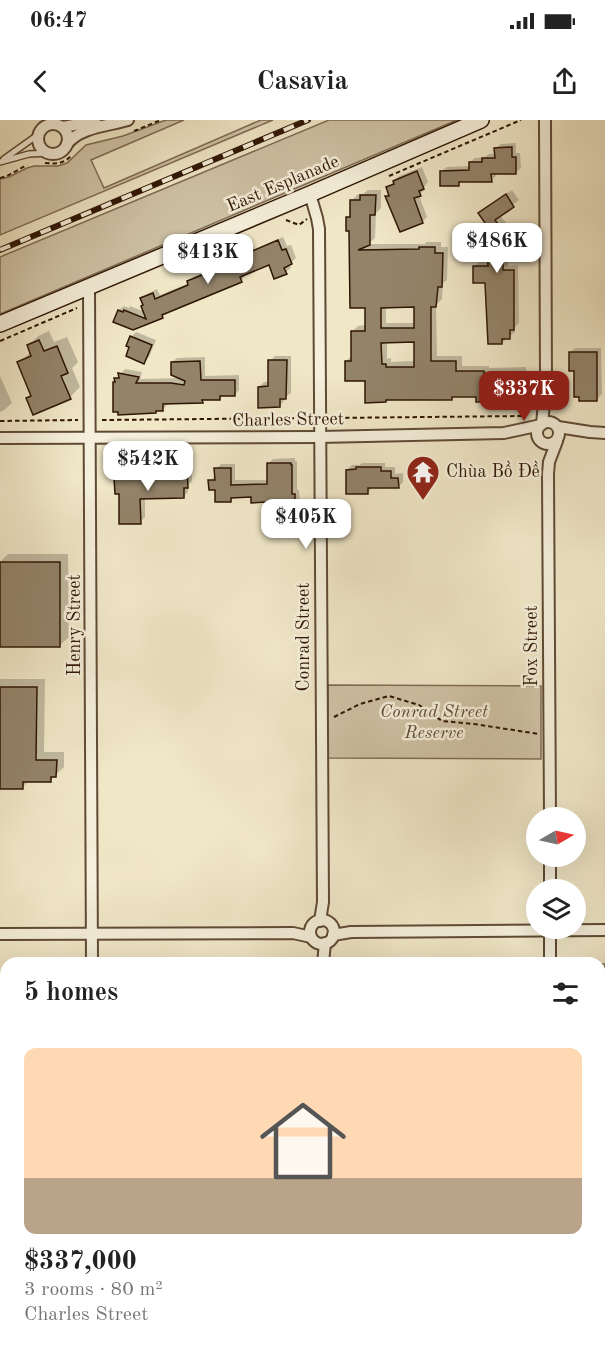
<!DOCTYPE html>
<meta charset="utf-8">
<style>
:root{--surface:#fff;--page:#f6f6f6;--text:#222;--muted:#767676;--line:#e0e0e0;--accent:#8f2418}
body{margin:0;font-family:"Old Standard TT",serif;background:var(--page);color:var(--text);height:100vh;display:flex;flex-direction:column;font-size:22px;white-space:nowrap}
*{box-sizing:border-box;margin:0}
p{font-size:20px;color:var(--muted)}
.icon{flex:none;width:33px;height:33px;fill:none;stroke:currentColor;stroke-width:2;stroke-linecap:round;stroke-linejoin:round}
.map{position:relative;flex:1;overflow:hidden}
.side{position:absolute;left:0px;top:837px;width:606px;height:404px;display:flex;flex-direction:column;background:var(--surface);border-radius:18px 18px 0 0;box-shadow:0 6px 24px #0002}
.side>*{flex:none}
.needle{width:39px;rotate:81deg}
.buttons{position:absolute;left:526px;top:687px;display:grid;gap:12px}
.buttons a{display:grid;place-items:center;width:60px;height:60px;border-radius:50%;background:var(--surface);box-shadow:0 6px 24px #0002;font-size:30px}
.price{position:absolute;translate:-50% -51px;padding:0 14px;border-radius:12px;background:#fff;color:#222;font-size:20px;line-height:39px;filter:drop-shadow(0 2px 3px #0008)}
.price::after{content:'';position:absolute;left:50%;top:36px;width:18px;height:14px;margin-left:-9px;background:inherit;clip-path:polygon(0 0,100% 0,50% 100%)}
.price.active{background:var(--accent);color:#fff}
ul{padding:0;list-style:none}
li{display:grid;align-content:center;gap:12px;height:318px;padding:0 24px}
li+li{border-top:2px solid var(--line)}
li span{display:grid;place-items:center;height:186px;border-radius:12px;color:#555}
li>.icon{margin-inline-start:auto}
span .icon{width:108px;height:108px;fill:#fffc;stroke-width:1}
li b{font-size:26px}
h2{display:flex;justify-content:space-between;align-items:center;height:72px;padding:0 24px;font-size:26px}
.status{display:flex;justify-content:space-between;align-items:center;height:42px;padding:0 30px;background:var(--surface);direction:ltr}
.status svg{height:16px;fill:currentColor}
header{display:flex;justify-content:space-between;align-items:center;height:78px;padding:0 24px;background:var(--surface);font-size:27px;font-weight:700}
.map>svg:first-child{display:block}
.green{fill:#cfc3a6;stroke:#7f6c55;stroke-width:1.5}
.shadow{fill:#0003;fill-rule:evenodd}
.building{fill:#938369;stroke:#2f1604;stroke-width:1.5;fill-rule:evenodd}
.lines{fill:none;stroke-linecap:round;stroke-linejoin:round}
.lane-casing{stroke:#5f4a35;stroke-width:8}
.street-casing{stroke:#5f4a35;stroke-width:14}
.secondary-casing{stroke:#2f1604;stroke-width:18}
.path{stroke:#2f1604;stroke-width:2;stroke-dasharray:4.5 3;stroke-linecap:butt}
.lane{stroke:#f5efdb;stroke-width:5}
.street{stroke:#f5efdb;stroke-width:10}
.secondary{stroke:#f5efdb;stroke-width:15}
.rail-casing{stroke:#2f1604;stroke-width:6}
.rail{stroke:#f5efdb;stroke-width:4;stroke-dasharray:11;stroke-linecap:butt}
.labels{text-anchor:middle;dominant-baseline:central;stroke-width:5;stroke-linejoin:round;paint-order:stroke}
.street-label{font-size:18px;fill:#2f1604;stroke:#f5efdb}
.poi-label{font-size:18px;fill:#2f1604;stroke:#f5efdb;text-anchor:start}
.park-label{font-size:18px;font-style:italic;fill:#5f4a35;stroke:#f5efdb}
</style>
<div class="status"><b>06:47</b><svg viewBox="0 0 49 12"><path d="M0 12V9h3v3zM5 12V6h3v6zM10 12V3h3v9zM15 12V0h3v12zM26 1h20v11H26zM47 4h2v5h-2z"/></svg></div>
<header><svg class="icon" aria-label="back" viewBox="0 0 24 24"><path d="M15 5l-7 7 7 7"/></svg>Casavia<svg class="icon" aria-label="share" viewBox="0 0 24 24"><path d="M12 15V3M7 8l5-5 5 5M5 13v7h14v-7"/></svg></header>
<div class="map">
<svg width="605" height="1240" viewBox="0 0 605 1240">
<rect width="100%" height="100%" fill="#f0e7c7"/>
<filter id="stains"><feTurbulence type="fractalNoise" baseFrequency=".00333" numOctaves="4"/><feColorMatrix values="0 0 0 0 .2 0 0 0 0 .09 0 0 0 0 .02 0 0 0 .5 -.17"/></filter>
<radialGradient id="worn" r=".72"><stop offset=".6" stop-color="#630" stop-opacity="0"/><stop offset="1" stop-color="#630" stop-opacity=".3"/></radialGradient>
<g class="green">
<polygon points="166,0 184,0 91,40 104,68 261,0 273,0 0,115 0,59 9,57 27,48 34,46 58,46 67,43 86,25 123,16"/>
<polygon points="329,0 457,0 0,194 0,137"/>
<polygon points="328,565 541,566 541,639 328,638"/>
<rect x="600" y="844" width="5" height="119"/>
<rect x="600" y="1077" width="5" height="82"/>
</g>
<g class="shadow">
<polygon points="516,23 516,33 520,33 521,48 516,52 496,53 496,56 491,60 462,61 458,64 442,51 447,47 471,46 470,42 475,38 485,37 489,34 496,34 496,28 501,24"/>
<polygon points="422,47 428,62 424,67 425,69 419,75 427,97 422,102 401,111 387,76 390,73 388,68 399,56"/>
<path d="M368,70H381V88L376,93L375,118L368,124H425L426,122H441V127H448L447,160L443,163L442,179L436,185L437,236H462V246H489V248L526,247L527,274L521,280L478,275L454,276L451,279H388L386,281L366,260L346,241L353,235L352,212L358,206L366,205V186L348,97L351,94L352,80L358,74H363ZM386,186H415V203H386ZM387,221H416L415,241L391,242V238L387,239Z"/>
<polygon points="512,70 519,80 500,95 510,108 519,108 519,123 514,129 508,129 508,146 518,145 519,203 515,207 515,212 502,223 487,162 474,147 480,141 489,141 489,125 479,114 485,109 490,109 480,93 485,88"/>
<polygon points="283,117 287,126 291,125 296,138 289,144 291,148 286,152 269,143 245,154 245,156 241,161 167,191 162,196 133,209 119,190 124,186 129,188 130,186 145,192 142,179 147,174 157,169 160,175 189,163 193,157 239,138 245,133"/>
<polygon points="49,211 54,222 67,217 78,242 72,248 80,267 70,277 27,278 32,274 19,243 31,232 28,226 38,216"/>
<polygon points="136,212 156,220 149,237 144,242 131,217"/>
<polygon points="575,228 601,228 602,274 597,279 575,250 570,233"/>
<polygon points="275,236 291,236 291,273 284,278 284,281 279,286 259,267 264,262 270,262 270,241"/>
<polygon points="205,237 205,256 239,255 239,270 234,275 223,275 220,278 205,279 202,281 168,282 168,284 163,289 158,289 156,292 116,261 116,259 125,249 142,252 140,259 182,258 172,242 177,238"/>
<polygon points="0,256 12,283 4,290 0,292"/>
<polygon points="295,338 295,341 297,341 297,369 299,370 300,380 295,385 271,382 253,376 235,376 231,380 216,368 210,361 215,356 216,349 221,344 235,344 235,360 268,360 268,344 273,339"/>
<polygon points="362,343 385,343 385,347 395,347 395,354 403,353 403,362 398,367 373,367 368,372 347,350 352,345 360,345"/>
<polygon points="169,345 191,345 192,361 188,365 188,372 183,377 145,377 145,397 140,402 120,373 116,359 121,354 127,354 129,351 142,351 142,353 158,353"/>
<polygon points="8,434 68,434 69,517 60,525 0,526 0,442"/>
<polygon points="0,559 45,559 44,632 64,632 64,647 50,660 30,660 22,667 0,668"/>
<polygon points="261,839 299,839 299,843 257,843"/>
<rect x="0" y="904" width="6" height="26"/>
<polygon points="0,1224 6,1224 6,1234 67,1234 67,1240 0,1240"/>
<polygon points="127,1234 306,1234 306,1235 304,1237 304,1240 127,1240"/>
</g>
<g class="building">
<polygon points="512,27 512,37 516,37 516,54 491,54 492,62 459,62 459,66 440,66 440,51 469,50 469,42 482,42 482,38 495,38 494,28"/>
<polygon points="417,51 424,69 419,71 421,76 414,78 423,103 400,112 385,76 389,76 386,67 394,64 393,61"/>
<polygon points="506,74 514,87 495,100 504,113 514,113 514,130 503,130 503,150 514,150 514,210 510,210 510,219 502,219 502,224 488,224 485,163 473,163 473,146 488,146 487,126 478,126 478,114 492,113 478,93"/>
<path d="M360,75H376L375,95H370V125L358,130L419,129V127H435V133H443L442,167H438L436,187H431V241H456V251H484V253H521V281L476,282V277H452V280H386V282L365,283V261H345V241H351V211H365V188H350L349,111H346V97H350V80H360ZM414,187V208H381V188ZM414,222V247H386V244H382L381,223Z"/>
<polygon points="278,120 282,130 286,129 292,144 284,148 287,154 274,159 269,145 240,157 242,162 162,195 163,198 133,210 113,202 118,190 123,192 124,190 146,199 141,186 143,185 140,178 153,173 155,179 188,165 187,161 239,140 238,137"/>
<polygon points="130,216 152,225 144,244 126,236 129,227 126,226"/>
<polygon points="39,220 44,231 57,226 68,253 61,256 71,279 33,295 26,278 31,276 17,242 31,236 27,225"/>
<polygon points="569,232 597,232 597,281 579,281 579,277 574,277 574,251 569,251"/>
<polygon points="268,240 287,240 286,279 280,279 280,287 258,288 258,267 268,266"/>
<polygon points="200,241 201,260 235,260 235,276 220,276 220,280 202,280 203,283 163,284 163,291 156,291 156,293 118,295 118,292 113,292 113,262 115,262 114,258 119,258 118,253 139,257 136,263 171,263 184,265 185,261 171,255 171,242"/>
<polygon points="267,343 291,343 291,345 292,345 292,374 295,374 295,386 270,387 270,384 266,384 266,382 251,383 251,377 231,378 231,382 215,382 215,370 209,370 208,360 215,360 214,348 231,348 231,365 267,364"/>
<polygon points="356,347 381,347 381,351 391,351 391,358 398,358 399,368 368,368 368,374 346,374 346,350 356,349"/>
<polygon points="163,349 187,349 188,368 184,368 184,378 140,379 141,404 119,404 119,374 115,374 114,358 123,358 123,355 138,355 138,358 157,357 157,352 163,352"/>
<rect x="0" y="442" width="60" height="85"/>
<polygon points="0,567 37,567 36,640 57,640 56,657 51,657 51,662 23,662 23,669 0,669"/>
</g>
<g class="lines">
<defs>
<g id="lane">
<polyline points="4,39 39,14"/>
<polyline points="0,42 29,34 49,33"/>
</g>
<g id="street">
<circle cx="53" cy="19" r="15"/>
<polyline points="63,7 79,4 98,5"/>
<path d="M67,24C80,7 108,6 128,0"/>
<polyline points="310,74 317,98 319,109 323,782 320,801"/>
<polyline points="89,168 92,843"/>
<circle cx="548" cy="313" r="11"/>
<polyline points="542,304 546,263 545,0"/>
<polyline points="558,307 590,312 605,313"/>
<polyline points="0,318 320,317 504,313 541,305"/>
<polyline points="550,698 548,354 549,342 557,321"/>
<polyline points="550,736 550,770"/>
<circle cx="322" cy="812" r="12"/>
<polyline points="550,808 550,843"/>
<polyline points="0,814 293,813 311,817"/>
<polyline points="333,815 351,812 605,810"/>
<polyline points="323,843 325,823"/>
<polyline points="97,1234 97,1240"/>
<polyline points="326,1234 326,1240"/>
<polyline points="554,1234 554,1240"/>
</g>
<polyline id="secondary" points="0,204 310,74 481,0"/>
</defs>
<use href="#lane" class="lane-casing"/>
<use href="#street" class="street-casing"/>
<use href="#secondary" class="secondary-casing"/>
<g class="path">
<polyline points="134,11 161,0"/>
<path d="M45,43C56,44 64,44 72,35"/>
<polyline points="389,56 521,0"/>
<polyline points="0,58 7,56 27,45"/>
<polyline points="286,100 299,105 307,99"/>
<polyline points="0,221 77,188"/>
<polyline points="330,298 522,296"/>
<polyline points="102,300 309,298"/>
<polyline points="0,301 78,300"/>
<polyline points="334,597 360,584 389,576 419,585 442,601 474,604 539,614"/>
<polyline points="600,1069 605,1069"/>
</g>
<use href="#lane" class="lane"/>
<use href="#street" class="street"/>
<use href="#secondary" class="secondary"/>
<defs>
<polyline id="rail" points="0,130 308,0"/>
</defs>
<use href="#rail" class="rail-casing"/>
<use href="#rail" class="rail"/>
</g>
<defs>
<symbol id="temple-pin" viewBox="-11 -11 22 30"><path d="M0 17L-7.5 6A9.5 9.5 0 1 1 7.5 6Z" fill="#8f2418" stroke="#f5efdb"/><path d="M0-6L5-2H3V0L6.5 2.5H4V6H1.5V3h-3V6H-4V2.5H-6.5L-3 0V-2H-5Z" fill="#fff"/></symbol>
</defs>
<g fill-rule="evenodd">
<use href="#temple-pin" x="404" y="333" width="38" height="52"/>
</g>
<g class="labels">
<g class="street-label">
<text transform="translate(283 64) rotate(-23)">East Esplanade</text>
<text transform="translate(288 300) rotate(-1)">Charles Street</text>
<text transform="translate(75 505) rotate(-90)">Henry Street</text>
<text transform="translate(304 517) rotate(-90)">Conrad Street</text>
<text transform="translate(532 526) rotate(-90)">Fox Street</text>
</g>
<g class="poi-label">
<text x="446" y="352">Chùa Bồ Đề</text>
</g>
<g class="park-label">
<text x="434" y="592">Conrad Street<tspan x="434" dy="21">Reserve</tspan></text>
</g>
</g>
<rect width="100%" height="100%" filter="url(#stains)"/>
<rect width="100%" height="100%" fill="url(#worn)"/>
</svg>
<div class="buttons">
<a><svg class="needle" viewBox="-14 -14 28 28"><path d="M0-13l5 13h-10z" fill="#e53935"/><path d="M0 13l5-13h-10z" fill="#767676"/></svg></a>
<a><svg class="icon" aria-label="layers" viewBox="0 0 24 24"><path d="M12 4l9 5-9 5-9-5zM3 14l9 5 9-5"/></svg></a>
</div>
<b class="price" style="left:497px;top:154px">$486K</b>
<b class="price" style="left:208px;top:165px">$413K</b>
<b class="price active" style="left:524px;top:302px">$337K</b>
<b class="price" style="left:148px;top:372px">$542K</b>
<b class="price" style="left:306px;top:430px">$405K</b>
<section class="side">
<h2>5 homes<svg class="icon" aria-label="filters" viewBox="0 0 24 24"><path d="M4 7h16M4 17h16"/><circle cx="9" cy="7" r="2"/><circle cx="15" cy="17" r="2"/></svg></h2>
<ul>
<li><span style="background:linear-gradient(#ffd9b3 70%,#b9a48a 0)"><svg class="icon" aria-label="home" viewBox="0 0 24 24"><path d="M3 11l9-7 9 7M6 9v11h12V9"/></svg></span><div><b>$337,000</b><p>3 rooms · 80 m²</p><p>Charles Street</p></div></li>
</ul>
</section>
</div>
